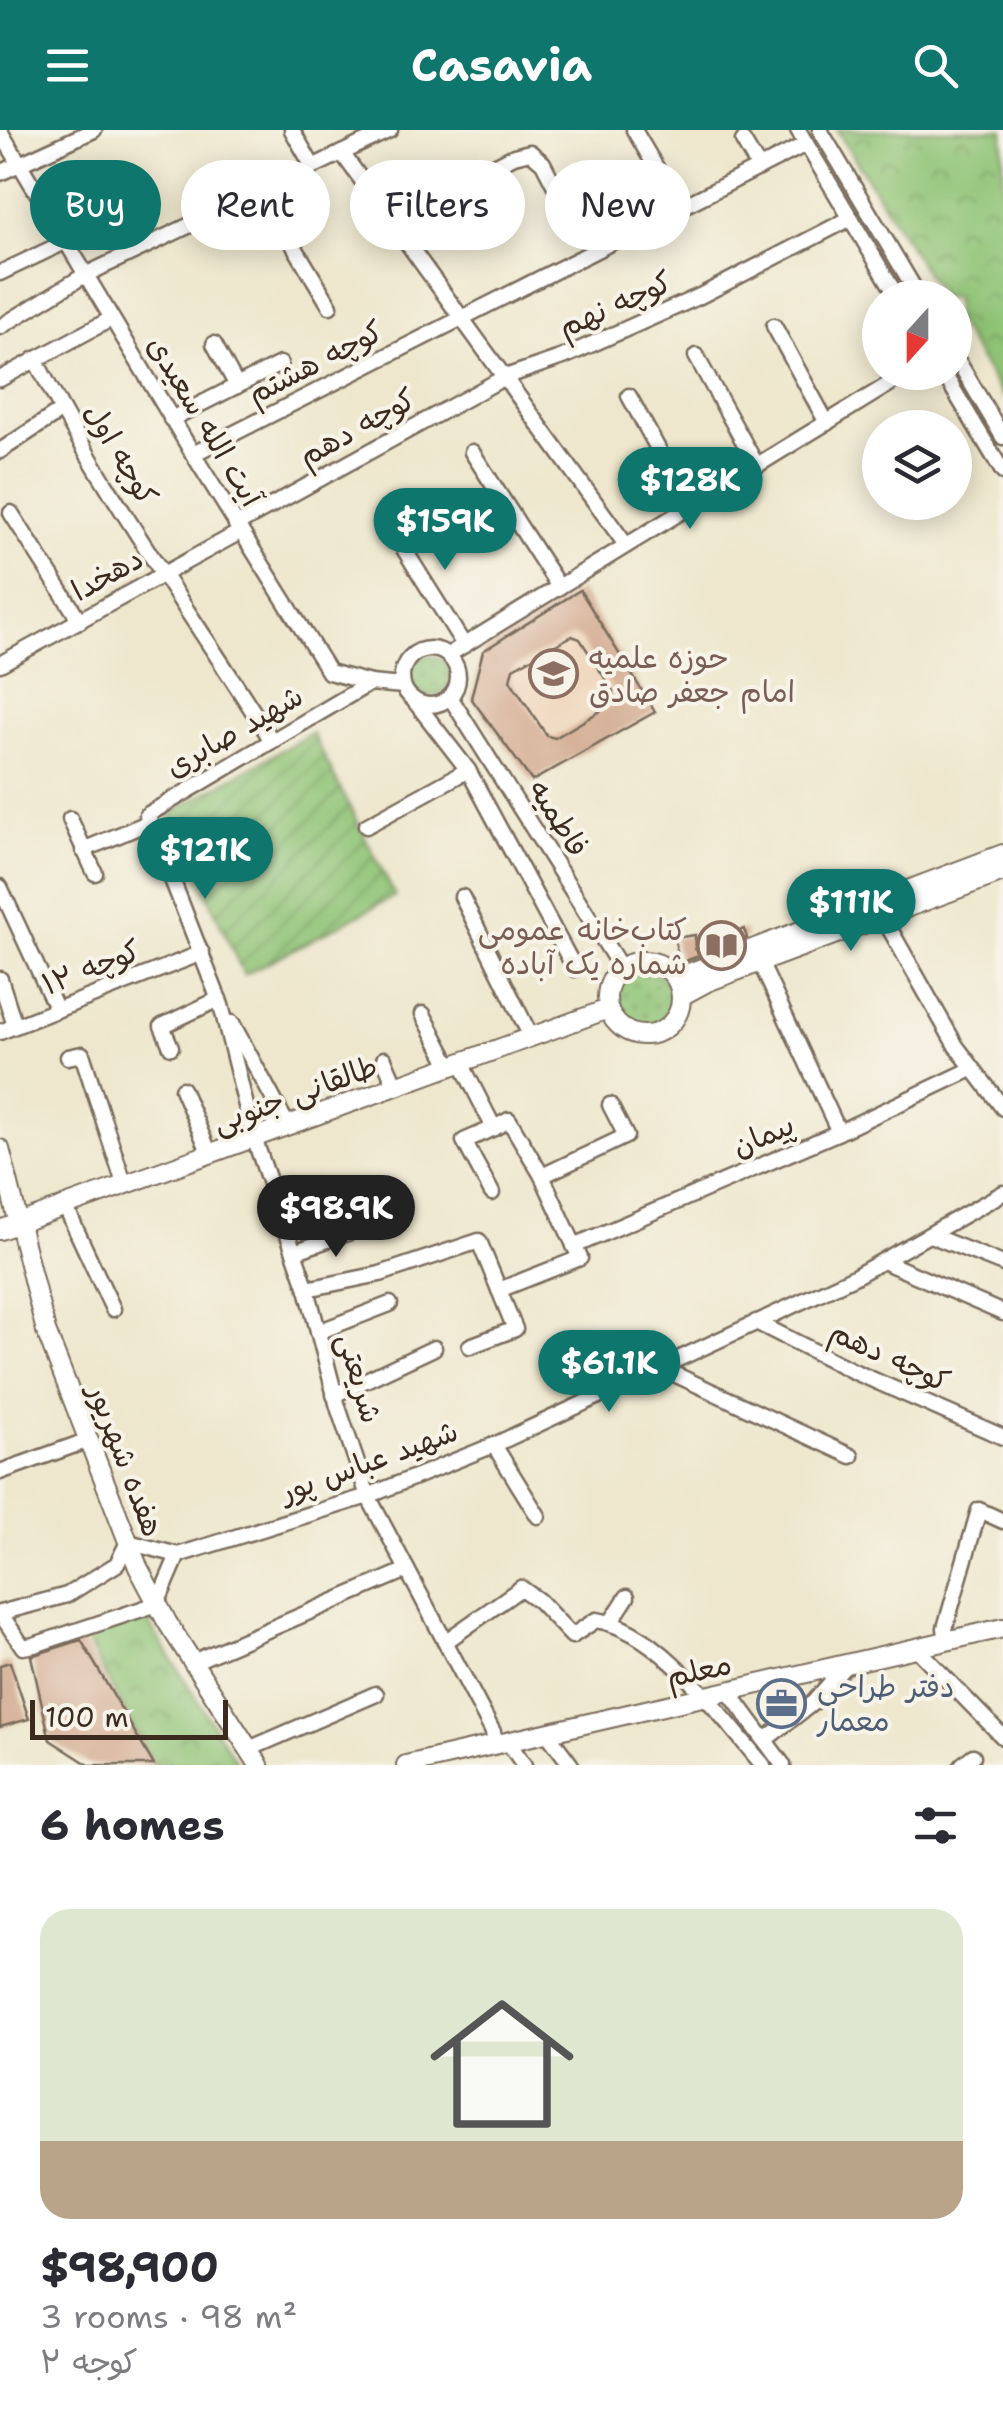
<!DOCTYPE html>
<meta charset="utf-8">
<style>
:root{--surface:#fff;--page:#f7f7f7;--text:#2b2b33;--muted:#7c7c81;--line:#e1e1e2;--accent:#0f766e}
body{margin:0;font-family:"Shantell Sans","Playpen Sans Arabic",sans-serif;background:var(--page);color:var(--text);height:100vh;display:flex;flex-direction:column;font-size:38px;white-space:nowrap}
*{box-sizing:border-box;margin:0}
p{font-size:32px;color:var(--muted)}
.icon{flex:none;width:55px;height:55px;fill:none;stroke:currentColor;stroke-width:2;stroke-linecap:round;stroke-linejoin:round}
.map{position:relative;height:1635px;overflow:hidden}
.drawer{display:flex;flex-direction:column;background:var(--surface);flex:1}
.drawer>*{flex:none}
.guide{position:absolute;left:30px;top:30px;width:945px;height:90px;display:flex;gap:20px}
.needle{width:65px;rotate:201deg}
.fabs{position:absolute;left:862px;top:150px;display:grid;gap:20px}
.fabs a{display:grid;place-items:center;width:110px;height:110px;border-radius:50%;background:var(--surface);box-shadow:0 5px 25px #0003;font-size:50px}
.scale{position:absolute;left:30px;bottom:25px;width:198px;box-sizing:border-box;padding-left:10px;border:5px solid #3b2a1e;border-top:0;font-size:28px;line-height:35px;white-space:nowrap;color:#3b2a1e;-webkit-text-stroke:8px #f7f3e8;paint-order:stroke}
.price{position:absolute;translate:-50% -85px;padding:0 22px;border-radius:35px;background:var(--accent);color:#fff;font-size:32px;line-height:65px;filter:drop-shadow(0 2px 5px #0008)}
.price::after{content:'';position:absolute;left:50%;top:60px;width:30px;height:22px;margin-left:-15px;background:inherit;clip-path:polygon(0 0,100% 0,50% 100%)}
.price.active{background:#222;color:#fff}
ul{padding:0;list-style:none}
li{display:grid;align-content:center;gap:20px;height:530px;padding:0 40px}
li+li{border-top:2px solid var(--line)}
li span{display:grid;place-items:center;height:310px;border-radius:30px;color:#555}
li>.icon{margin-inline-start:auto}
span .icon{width:180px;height:180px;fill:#fffc;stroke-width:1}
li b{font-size:42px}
h2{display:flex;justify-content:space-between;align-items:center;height:120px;padding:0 40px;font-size:42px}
.tag{padding:0 35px;border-radius:45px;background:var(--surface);box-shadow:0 5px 25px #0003;font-size:35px;line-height:90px}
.tag.active{background:var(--accent);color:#fff}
header{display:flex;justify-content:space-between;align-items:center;height:130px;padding:0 40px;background:var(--accent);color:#fff;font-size:45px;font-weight:700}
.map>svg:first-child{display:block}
.built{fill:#f0d6bc}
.grass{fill:url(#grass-dots);stroke:#64764a;stroke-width:2.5}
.park{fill:url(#park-crowns);stroke:#64764a;stroke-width:2.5}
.garden{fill:url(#garden-furrows);stroke:#64764a;stroke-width:2.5}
.building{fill:#d0a58a;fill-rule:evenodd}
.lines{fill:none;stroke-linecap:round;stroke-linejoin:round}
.minor-casing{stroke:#7a6c5b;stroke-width:19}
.major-casing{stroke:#7a6c5b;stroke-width:22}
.minor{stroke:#fff;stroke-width:14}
.major{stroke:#fff;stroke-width:18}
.labels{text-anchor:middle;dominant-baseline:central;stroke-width:8;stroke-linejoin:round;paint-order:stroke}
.street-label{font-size:30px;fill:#3b2a1e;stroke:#f7f3e8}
.education-label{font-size:30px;fill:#785e54;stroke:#f7f3e8;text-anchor:start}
.service-label{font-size:30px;fill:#4e5e75;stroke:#f7f3e8;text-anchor:start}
</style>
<header><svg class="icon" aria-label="menu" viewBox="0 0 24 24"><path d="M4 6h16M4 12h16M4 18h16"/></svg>Casavia<svg class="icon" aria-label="search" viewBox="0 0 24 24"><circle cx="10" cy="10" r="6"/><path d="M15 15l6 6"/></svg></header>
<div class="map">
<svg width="1003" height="1635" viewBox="0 0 1003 1635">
<defs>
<pattern id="grass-dots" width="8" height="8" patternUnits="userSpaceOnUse" patternTransform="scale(2.5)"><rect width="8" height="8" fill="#8ec375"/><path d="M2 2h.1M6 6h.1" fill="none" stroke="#759f5f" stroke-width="1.8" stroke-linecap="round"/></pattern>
<pattern id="park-crowns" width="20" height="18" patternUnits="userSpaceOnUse" patternTransform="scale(2.5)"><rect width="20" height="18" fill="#8ec375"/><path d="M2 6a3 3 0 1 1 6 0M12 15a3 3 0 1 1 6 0" fill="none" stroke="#759f5f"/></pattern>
<pattern id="garden-furrows" width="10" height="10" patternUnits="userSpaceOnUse" patternTransform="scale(2.5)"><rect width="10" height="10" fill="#8ec375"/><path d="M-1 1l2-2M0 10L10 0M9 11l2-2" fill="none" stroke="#759f5f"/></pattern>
</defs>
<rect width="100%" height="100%" fill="#f7f3e8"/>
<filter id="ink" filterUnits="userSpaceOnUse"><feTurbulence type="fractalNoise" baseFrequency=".01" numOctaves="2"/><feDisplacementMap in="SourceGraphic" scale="20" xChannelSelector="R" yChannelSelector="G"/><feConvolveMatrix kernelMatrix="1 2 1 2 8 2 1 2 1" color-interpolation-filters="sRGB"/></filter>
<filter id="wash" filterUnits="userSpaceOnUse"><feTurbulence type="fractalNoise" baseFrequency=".0048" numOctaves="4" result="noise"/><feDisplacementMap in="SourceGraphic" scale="40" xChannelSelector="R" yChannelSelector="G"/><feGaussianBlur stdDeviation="2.25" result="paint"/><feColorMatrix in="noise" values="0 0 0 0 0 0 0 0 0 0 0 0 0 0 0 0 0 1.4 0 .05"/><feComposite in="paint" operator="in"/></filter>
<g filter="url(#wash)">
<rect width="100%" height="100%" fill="#eee7cd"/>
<polygon class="built" points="580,460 655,582 532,651 471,568 483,521"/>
<g class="grass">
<circle cx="430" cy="546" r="20"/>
<circle cx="642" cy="869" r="29"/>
</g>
<g class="park">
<polygon points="837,0 1003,0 1003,267 955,190 955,168 941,167"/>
<polygon points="147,1490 238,1635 154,1635 84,1506"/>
</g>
<polygon class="garden" points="312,603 395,766 244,845 170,683"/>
<g id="blocks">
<g class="building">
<path d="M580,460L655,582L532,651L471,568L483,521ZM572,506L580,509L613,561L612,574L555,608L547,606L510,550L513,538Z"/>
<polygon points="744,799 747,808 680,833 674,808 695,805 695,819"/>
<polygon points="81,1510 154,1635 89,1635 50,1610 31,1526"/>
<polygon points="10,1532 29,1589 0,1597 0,1535"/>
</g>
</g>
</g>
<g filter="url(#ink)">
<use href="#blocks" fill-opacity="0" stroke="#7a6c5b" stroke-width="2.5"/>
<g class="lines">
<defs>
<g id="minor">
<polyline points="292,0 313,37"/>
<polyline points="634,0 680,78"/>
<polyline points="798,0 898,168"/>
<polyline points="820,0 920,168"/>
<polyline points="0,1 193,324 329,542 370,553 403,556"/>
<polyline points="743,11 759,38"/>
<polyline points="342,23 626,415"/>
<polyline points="486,41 507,83"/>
<polyline points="0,43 94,0"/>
<polyline points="261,61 330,176"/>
<polyline points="390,89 514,26 530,22 543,33 564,74"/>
<polyline points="0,143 65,112"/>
<polyline points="774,196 827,293"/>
<polyline points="0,197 85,145 390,0"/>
<polyline points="214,214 237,256"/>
<polyline points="696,226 757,336"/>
<polyline points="955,226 1003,307"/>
<path d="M35,229C103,363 192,484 272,611"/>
<polyline points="943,242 1003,342"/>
<polyline points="0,249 111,189"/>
<polyline points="629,266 690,377"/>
<polyline points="171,289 280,234"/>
<polyline points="0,321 62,280"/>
<polyline points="472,322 559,457"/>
<polyline points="193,324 806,14"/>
<polyline points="11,383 80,491"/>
<polyline points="236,395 505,247 563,227 700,166 851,88"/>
<polyline points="389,395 464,515"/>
<circle cx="430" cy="547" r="28"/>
<polyline points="448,525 909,242"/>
<polyline points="0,534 240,402"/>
<polyline points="370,553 147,685 221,875 254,1008 307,1159 338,1277 368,1366 493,1602 495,1616"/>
<polyline points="450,567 621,838"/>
<polyline points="413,569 468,640 575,839"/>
<polyline points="70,689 95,743"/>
<polyline points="366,696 468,640"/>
<polyline points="83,720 150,692"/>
<polyline points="0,757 57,880"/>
<polyline points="462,767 531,907"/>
<polyline points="883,787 956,916 1003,978"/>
<polyline points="760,832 839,1002"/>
<polyline points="0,849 15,896"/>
<polyline points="423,884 451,937"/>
<polyline points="232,893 288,996"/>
<polyline points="0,902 202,823"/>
<polyline points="171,917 162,896 219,869"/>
<polyline points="68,927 82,924 124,1053"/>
<polyline points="384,929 396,957"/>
<polyline points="461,933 494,998 509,990 542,1046 580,1128 499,1160"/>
<polyline points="182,959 210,1024"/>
<polyline points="542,1046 626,1006 610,975"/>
<polyline points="492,1063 464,1011 494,998"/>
<polyline points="65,1076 113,1179"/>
<polyline points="930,1105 1003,1134"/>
<polyline points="574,1116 839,1002 972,939"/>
<polyline points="294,1122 364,1097"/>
<polyline points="883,1131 1003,1183"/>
<polyline points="307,1159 380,1144 479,1111 515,1199 470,1216"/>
<polyline points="756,1192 853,1241 1003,1307"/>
<polyline points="318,1202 390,1174"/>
<polyline points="659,1237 851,1326"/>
<polyline points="334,1265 434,1218"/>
<polyline points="494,1315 538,1386"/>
<polyline points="0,1342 89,1310"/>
<polyline points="178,1425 368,1366 494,1315 854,1147 1003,1063"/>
<polyline points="0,1483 23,1517 34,1515 157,1474 178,1425"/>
<polyline points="0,1483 67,1465 117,1434 128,1412 178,1425"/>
<polyline points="611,1492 627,1467"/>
<path d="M445,1512L521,1458L539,1471L572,1506L596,1490C661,1500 722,1588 763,1635"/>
<polyline points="947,1512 945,1498 979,1380 1003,1391"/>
<polyline points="917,1519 1003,1607"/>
<polyline points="193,1532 407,1440"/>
<polyline points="729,1562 783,1635"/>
<polyline points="547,1603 571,1635"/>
<polyline points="766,1609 814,1572 844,1537"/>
<polyline points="508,1612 524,1635"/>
<polyline points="249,1619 376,1564"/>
<polyline points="962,1635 973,1626"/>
</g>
<g id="major">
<circle cx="644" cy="868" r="37"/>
<polyline points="676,848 1003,724"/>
<polyline points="681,866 707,852 1003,742"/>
<polyline points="0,1019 46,1201 138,1437 167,1492 259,1635"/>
<polyline points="0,1100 608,879"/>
<polyline points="406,1635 1003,1498"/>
</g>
</defs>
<use href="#minor" class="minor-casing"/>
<use href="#major" class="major-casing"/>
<use href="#minor" class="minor"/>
<use href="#major" class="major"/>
</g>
</g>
<defs>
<symbol id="school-ring" viewBox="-11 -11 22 22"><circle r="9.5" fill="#f7f3e8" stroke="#8d6e63" stroke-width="1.5"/><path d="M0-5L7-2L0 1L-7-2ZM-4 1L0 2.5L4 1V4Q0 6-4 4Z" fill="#8d6e63"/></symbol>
<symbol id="library-ring" viewBox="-11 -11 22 22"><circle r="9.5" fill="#f7f3e8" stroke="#8d6e63" stroke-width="1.5"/><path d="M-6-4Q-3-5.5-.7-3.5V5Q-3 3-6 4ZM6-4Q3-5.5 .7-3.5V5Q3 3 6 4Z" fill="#8d6e63"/></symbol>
<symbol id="office-ring" viewBox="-11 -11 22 22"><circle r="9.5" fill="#f7f3e8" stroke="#5c6f8a" stroke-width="1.5"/><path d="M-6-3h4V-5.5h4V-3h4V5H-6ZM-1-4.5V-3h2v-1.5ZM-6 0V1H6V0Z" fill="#5c6f8a"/></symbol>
</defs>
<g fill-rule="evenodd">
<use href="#school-ring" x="526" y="516" width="55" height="55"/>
<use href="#library-ring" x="694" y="788" width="55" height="55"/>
<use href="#office-ring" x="754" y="1546" width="55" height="55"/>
</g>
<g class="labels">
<g class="street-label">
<text transform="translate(615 174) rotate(-24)">کوچه نهم</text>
<text transform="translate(315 232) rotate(-27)">کوچه هشتم</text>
<text transform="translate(205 291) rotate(59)">آیت الله سعیدی</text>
<text transform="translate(357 297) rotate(-29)">کوچه دهم</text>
<text transform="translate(121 324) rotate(59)">کوچه اول</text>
<text transform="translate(107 444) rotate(-29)">دهخدا</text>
<text transform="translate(234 601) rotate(-30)">شهید صابری</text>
<text transform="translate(559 688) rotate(58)">فاطمیه</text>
<text transform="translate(91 837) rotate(-21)">کوچه ۱۲</text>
<text transform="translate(295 964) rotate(-20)">طالقانی جنوبی</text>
<text transform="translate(763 1005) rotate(-23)">پیمان</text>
<text transform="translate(890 1226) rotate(25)">کوچه دهم</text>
<text transform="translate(360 1248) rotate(74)">شریعتی</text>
<text transform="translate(126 1330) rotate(69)">هفده شهریور</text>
<text transform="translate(369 1331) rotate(-20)">شهید عباس پور</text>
<text transform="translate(699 1540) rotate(-12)">معلم</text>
</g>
<g class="education-label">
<text x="589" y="527">حوزه علمیه<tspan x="589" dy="34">امام جعفر صادق</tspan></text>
<text x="687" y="799" text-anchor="end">کتاب‌خانه عمومی<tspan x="687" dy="34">شماره یک آباده</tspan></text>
</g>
<g class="service-label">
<text x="817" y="1556">دفتر طراحی<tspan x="817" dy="34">معمار</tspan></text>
</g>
</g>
</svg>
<div class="fabs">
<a><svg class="needle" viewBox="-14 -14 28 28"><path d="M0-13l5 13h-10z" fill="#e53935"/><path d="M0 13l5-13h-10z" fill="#7c7c81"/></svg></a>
<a><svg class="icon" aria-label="layers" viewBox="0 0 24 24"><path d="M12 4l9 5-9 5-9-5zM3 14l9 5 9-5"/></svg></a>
</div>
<div class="scale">100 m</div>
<b class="price" style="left:690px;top:402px">$128K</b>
<b class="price" style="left:445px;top:443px">$159K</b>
<b class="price" style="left:205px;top:772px">$121K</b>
<b class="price" style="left:851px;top:824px">$111K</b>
<b class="price active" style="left:336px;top:1130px">$98.9K</b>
<b class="price" style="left:609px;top:1285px">$61.1K</b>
<div class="guide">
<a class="tag active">Buy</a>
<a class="tag">Rent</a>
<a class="tag">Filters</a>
<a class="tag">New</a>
</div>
</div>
<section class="drawer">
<h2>6 homes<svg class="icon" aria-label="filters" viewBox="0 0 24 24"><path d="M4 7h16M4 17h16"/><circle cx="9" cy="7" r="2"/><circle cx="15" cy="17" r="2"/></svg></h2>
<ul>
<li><span style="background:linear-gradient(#dfe7d0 75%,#b9a48a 0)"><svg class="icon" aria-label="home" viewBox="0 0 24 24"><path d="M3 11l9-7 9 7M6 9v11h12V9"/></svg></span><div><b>$98,900</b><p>3 rooms · 98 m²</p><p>کوجه ۲</p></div></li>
</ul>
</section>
